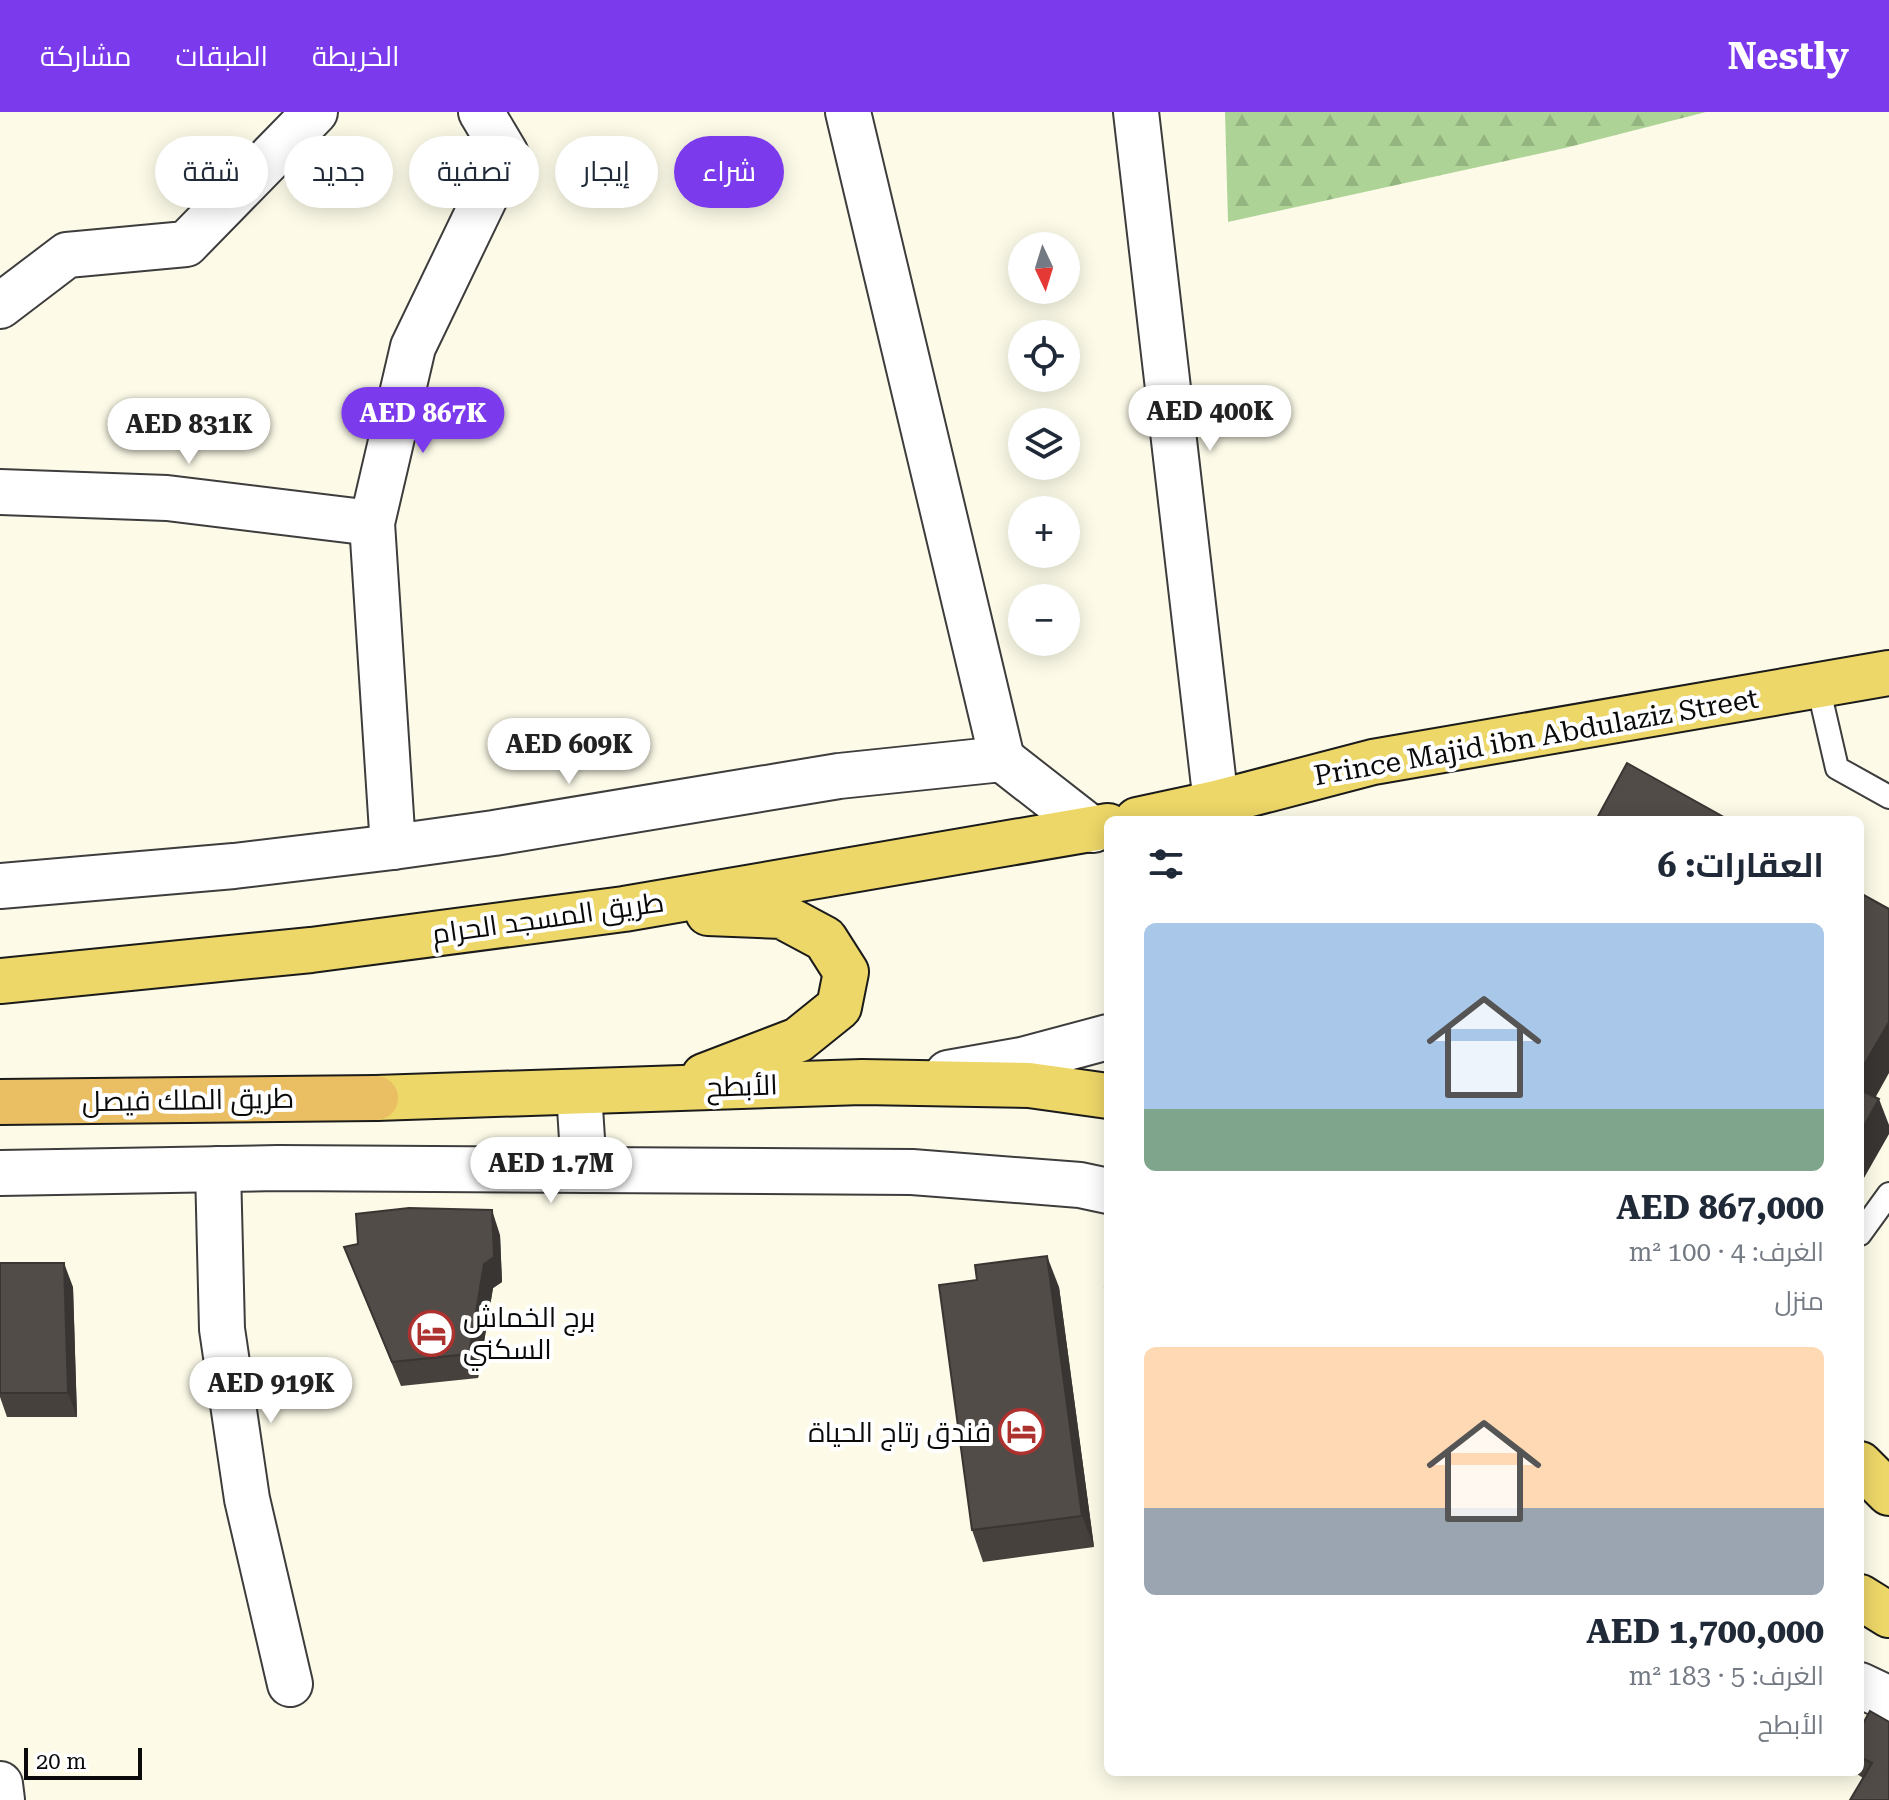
<!DOCTYPE html>
<html lang="ar">
<meta charset="utf-8">
<style>
:root{--surface:#fff;--page:#f6f6f7;--text:#1f2937;--muted:#747a83;--accent:#7c3aed}
body{margin:0;font-family:"Roboto Serif",Cairo,serif;background:var(--page);color:var(--text);direction:rtl;height:100vh;display:flex;flex-direction:column;font-size:30px;white-space:nowrap}
*{box-sizing:border-box;margin:0}
p{font-size:26px;color:var(--muted)}
.icon{flex:none;width:44px;height:44px;fill:none;stroke:currentColor;stroke-width:2;stroke-linecap:round;stroke-linejoin:round}
.map{position:relative;flex:1;overflow:hidden;direction:ltr}
.side{position:absolute;left:1104px;top:704px;width:760px;height:960px;display:flex;flex-direction:column;background:var(--surface);border-radius:12px;box-shadow:0 4px 20px #0003;direction:rtl}
.side>*{flex:none}
.guide{position:absolute;left:24px;top:24px;width:760px;height:72px;direction:rtl;display:flex;gap:16px}
.needle{width:52px;rotate:176deg}
.fabs{position:absolute;left:1008px;top:120px;display:grid;gap:16px}
.fabs a{display:grid;place-items:center;width:72px;height:72px;border-radius:50%;background:var(--surface);box-shadow:0 4px 20px #0003;font-size:40px}
.scale{position:absolute;left:24px;bottom:20px;width:118px;box-sizing:border-box;padding-left:8px;border:4px solid #0a0a0a;border-top:0;font-size:22px;line-height:28px;white-space:nowrap;color:#0a0a0a;-webkit-text-stroke:6px #fff;paint-order:stroke}
.price{position:absolute;translate:-50% -68px;padding:0 18px;border-radius:28px;background:#fff;color:#222;font-size:26px;line-height:52px;filter:drop-shadow(0 2px 4px #0008)}
.price::after{content:'';position:absolute;left:50%;top:48px;width:24px;height:18px;margin-left:-12px;background:inherit;clip-path:polygon(0 0,100% 0,50% 100%)}
.price.selected{background:var(--accent);color:#fff}
ul{padding:0;list-style:none}
li{display:grid;align-content:center;gap:16px;height:424px;padding:0 40px}
li span{display:grid;place-items:center;height:248px;border-radius:12px;color:#555}
li>.icon{margin-inline-start:auto}
span .icon{width:144px;height:144px;fill:#fffc;stroke-width:1}
li b{font-size:34px}
h2{display:flex;justify-content:space-between;align-items:center;height:96px;padding:0 40px;font-size:34px}
.pill{padding:0 28px;border-radius:36px;background:var(--surface);box-shadow:0 4px 20px #0003;font-size:28px;line-height:72px}
.pill.selected{background:var(--accent);color:#fff}
header{display:flex;align-items:center;gap:48px;box-sizing:border-box;height:112px;padding:0 40px;background:var(--accent);color:#fff}
header strong{font-size:38px}
nav{display:flex;gap:44px;margin-inline-start:auto;font-size:28px}
.map>svg:first-child{display:block}
.forest{fill:url(#forest-firs)}
.lines{fill:none;stroke-linecap:round;stroke-linejoin:round}
.service-casing{stroke:#3d3d3d;stroke-width:26}
.minor-casing{stroke:#3d3d3d;stroke-width:48}
.tertiary-casing{stroke:#3d3d3d;stroke-width:48}
.primary-casing{stroke:#1b1b1b;stroke-width:48}
.trunk-casing{stroke:#1b1b1b;stroke-width:48}
.service{stroke:#fff;stroke-width:22}
.minor{stroke:#fff;stroke-width:44}
.tertiary{stroke:#fff;stroke-width:44}
.primary{stroke:#edd768;stroke-width:44}
.trunk{stroke:#eabe62;stroke-width:44}
.wall{fill:#46413d}
.shaded-wall{fill:#393532}
.building{fill:#514c47;stroke:#393532;stroke-width:2}
.labels{text-anchor:middle;dominant-baseline:central;stroke-width:8;stroke-linejoin:round;paint-order:stroke}
.street-label{font-size:28px;fill:#0a0a0a;stroke:#fff}
.poi-label{font-size:28px;fill:#0a0a0a;stroke:#fff;text-anchor:start}
</style>
<header>
<strong>Nestly</strong>
<nav><a>الخريطة</a><a>الطبقات</a><a>مشاركة</a></nav>
</header>
<div class="map">
<svg width="1889" height="1688" viewBox="0 0 1889 1688">
<defs>
<pattern id="forest-firs" width="22" height="20" patternUnits="userSpaceOnUse" patternTransform="scale(2)"><rect width="22" height="20" fill="#add396"/><path d="M5 1l3.5 6h-7zM16 11l3.5 6h-7z" fill="#94b480"/></pattern>
</defs>
<rect width="100%" height="100%" fill="#fdfbe8"/>
<polygon class="forest" points="1225,0 1706,0 1565,36 1228,110"/>
<g class="lines">
<defs>
<g id="service">
<polyline points="1818,574 1837,656 1889,685"/>
<polyline points="1860,1122 1889,1082"/>
</g>
<g id="minor">
<polyline points="848,0 1002,647"/>
<polyline points="0,194 67,143 186,132 315,0"/>
<polyline points="0,380 167,386 372,411"/>
<polyline points="393,735 372,411 413,235 506,42 481,0"/>
<polyline points="218,1057 222,1217 247,1387 290,1572"/>
<polyline points="0,1672 2,1688"/>
</g>
<g id="tertiary">
<polyline points="1136,0 1216,691"/>
<polyline points="0,774 234,754 393,735 494,721 839,664 1002,647 1093,718"/>
<polyline points="948,961 1022,948 1108,925"/>
<polyline points="579,980 584,1058"/>
<polyline points="0,1061 278,1056 912,1060 1080,1073 1108,1079"/>
<polyline points="1860,1573 1889,1587"/>
</g>
<g id="primary">
<polyline points="1137,708 1216,691 1373,650 1889,561"/>
<polyline points="0,869 311,838 624,797 1108,714"/>
<polyline points="704,964 798,928 839,895 846,860 825,827 782,804 708,801"/>
<polyline points="376,986 862,970 1029,973 1108,984"/>
<polyline points="1860,1352 1889,1381"/>
<polyline points="1860,1485 1889,1503"/>
</g>
<polyline id="trunk" points="0,990 376,986"/>
</defs>
<use href="#service" class="service-casing"/>
<use href="#minor" class="minor-casing"/>
<use href="#tertiary" class="tertiary-casing"/>
<use href="#primary" class="primary-casing"/>
<use href="#trunk" class="trunk-casing"/>
<use href="#service" class="service"/>
<use href="#minor" class="minor"/>
<use href="#tertiary" class="tertiary"/>
<use href="#primary" class="primary"/>
<use href="#trunk" class="trunk"/>
</g>
<g class="wall">
<polygon points="500,1123 502,1170 493,1176 478,1266 401,1274 344,1135 358,1132"/>
<polygon points="0,1151 73,1175 77,1305 7,1305 0,1285"/>
<polygon points="1059,1175 1094,1435 983,1450 972,1418"/>
<polygon points="1860,1617 1889,1688 1863,1666 1857,1662 1856,1660 1860,1660"/>
</g>
<g class="shaded-wall">
<polygon points="1889,910 1889,961 1864,1006 1860,995 1860,960"/>
<polygon points="1879,987 1889,1013 1889,1022 1860,1073 1860,1021"/>
<polygon points="492,1098 500,1123 502,1170 493,1176 478,1266 469,1242"/>
<polygon points="1047,1144 1059,1175 1094,1435 1082,1404"/>
<polygon points="64,1151 73,1175 77,1305 68,1281"/>
</g>
<g class="building">
<polygon points="1627,651 1729,708 1596,708"/>
<polygon points="1860,781 1889,797 1889,910 1860,960"/>
<polygon points="1860,978 1879,987 1860,1021"/>
<polygon points="409,1096 492,1098 494,1145 484,1152 469,1242 392,1250 344,1135 358,1132 356,1102"/>
<polygon points="1047,1144 1082,1404 972,1418 939,1173 977,1168 975,1153"/>
<polygon points="0,1151 64,1151 68,1281 0,1281"/>
<polygon points="1105,1176 1108,1176 1108,1200"/>
<polygon points="1870,1599 1889,1610 1889,1688 1850,1688 1872,1651 1860,1645 1860,1617"/>
</g>
<defs>
<symbol id="hotel-ring" viewBox="-11 -11 22 22"><circle r="9.5" fill="#fff" stroke="#ad322f" stroke-width="1.5"/><path d="M-6-4.5h1.5V1H6V5H4.5V3h-9V5H-6ZM-4 0a1.8 1.8 0 1 1 3.6 0ZM.5 0V-2.5h3Q6-2.5 6 0Z" fill="#ad322f"/></symbol>
</defs>
<g fill-rule="evenodd">
<use href="#hotel-ring" x="406" y="1196" width="51" height="51"/>
<use href="#hotel-ring" x="996" y="1294" width="51" height="51"/>
</g>
<g class="labels">
<g class="street-label">
<text transform="translate(1536 625) rotate(-10)">Prince Majid ibn Abdulaziz Street</text>
<text transform="translate(548 806) rotate(-8)">طريق المسجد الحرام</text>
<text transform="translate(742 974) rotate(-2)">الأبطح</text>
<text transform="translate(188 988) rotate(-1)">طريق الملك فيصل</text>
</g>
<g class="poi-label">
<text x="463" y="1205">برج الخماش<tspan x="463" dy="32">السكني</tspan></text>
<text x="991" y="1320" text-anchor="end">فندق رتاج الحياة</text>
</g>
</g>
</svg>
<div class="fabs">
<a><svg class="needle" viewBox="-14 -14 28 28"><path d="M0-13l5 13h-10z" fill="#e53935"/><path d="M0 13l5-13h-10z" fill="#747a83"/></svg></a>
<a><svg class="icon" aria-label="locate" viewBox="0 0 24 24"><circle cx="12" cy="12" r="6"/><path d="M12 2v4M12 18v4M2 12h4M18 12h4"/></svg></a>
<a><svg class="icon" aria-label="layers" viewBox="0 0 24 24"><path d="M12 4l9 5-9 5-9-5zM3 14l9 5 9-5"/></svg></a>
<a>+</a>
<a>−</a>
</div>
<div class="scale">20 m</div>
<b class="price" style="left:1210px;top:341px">AED 400K</b>
<b class="price selected" style="left:423px;top:343px">AED 867K</b>
<b class="price" style="left:189px;top:354px">AED 831K</b>
<b class="price" style="left:569px;top:674px">AED 609K</b>
<b class="price" style="left:551px;top:1093px">AED 1.7M</b>
<b class="price" style="left:271px;top:1313px">AED 919K</b>
<div class="guide">
<a class="pill selected">شراء</a>
<a class="pill">إيجار</a>
<a class="pill">تصفية</a>
<a class="pill">جديد</a>
<a class="pill">شقة</a>
</div>
<section class="side">
<h2>العقارات: 6<svg class="icon" aria-label="filters" viewBox="0 0 24 24"><path d="M4 7h16M4 17h16"/><circle cx="9" cy="7" r="2"/><circle cx="15" cy="17" r="2"/></svg></h2>
<ul>
<li><span style="background:linear-gradient(#a9c7e8 75%,#7fa58c 0)"><svg class="icon" aria-label="home" viewBox="0 0 24 24"><path d="M3 11l9-7 9 7M6 9v11h12V9"/></svg></span><div><b>AED 867,000</b><p>الغرف: 4 · 100 m²</p><p>منزل</p></div></li>
<li><span style="background:linear-gradient(#ffd9b3 65%,#9aa5b1 0)"><svg class="icon" aria-label="home" viewBox="0 0 24 24"><path d="M3 11l9-7 9 7M6 9v11h12V9"/></svg></span><div><b>AED 1,700,000</b><p>الغرف: 5 · 183 m²</p><p>الأبطح</p></div></li>
</ul>
</section>
</div>
